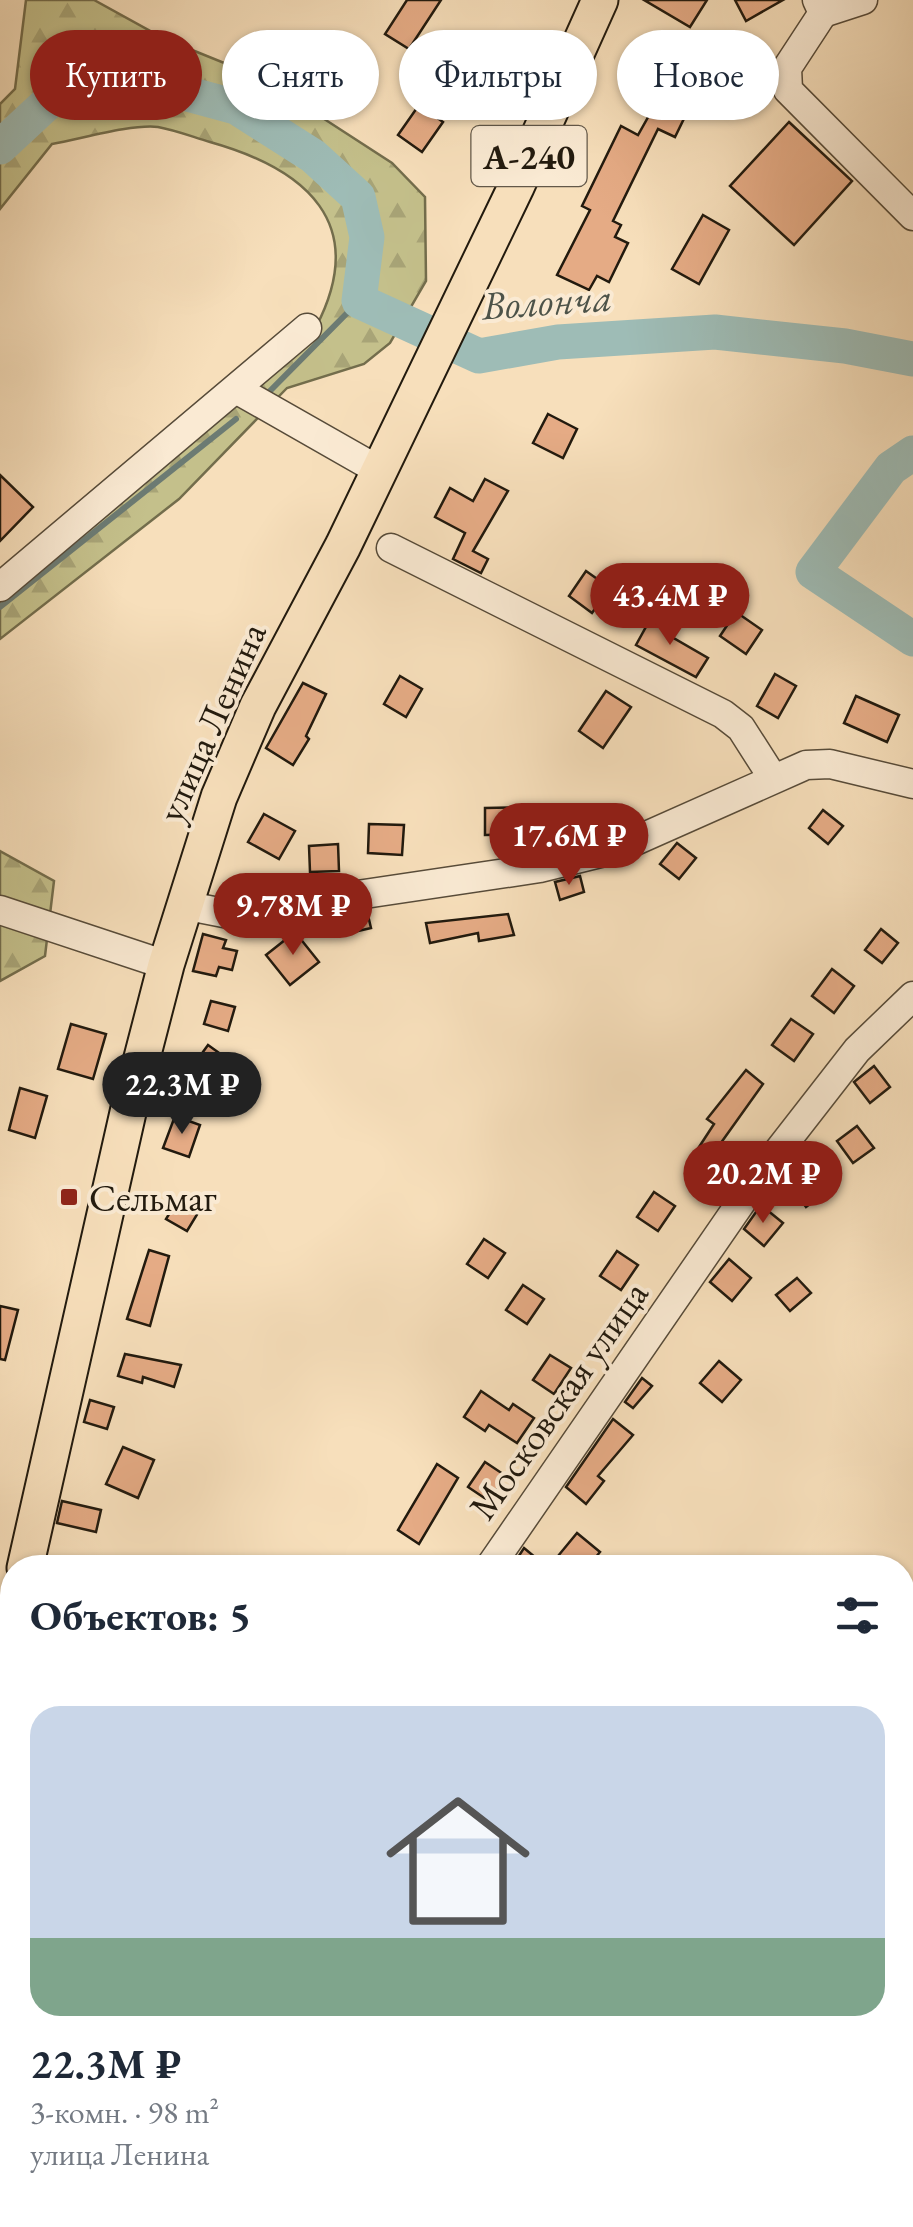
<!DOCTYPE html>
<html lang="ru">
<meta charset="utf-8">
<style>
:root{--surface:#fff;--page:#f2f2f3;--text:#1f2937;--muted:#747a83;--line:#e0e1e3;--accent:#8f2418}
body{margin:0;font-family:"EB Garamond",serif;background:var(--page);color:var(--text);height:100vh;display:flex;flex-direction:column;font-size:38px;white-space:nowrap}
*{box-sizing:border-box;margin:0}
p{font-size:32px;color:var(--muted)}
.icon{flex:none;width:55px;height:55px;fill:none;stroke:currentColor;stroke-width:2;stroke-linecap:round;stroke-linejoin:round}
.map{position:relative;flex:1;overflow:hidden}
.side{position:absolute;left:0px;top:1555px;width:915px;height:672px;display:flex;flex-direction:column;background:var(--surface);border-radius:40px 40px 0 0;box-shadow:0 2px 8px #0004}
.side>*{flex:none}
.banner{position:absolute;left:30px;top:30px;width:855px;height:90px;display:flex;gap:20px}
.price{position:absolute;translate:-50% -85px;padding:0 22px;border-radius:35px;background:var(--accent);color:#fff;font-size:32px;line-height:65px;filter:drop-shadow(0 2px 5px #0008)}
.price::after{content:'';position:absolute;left:50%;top:60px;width:30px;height:22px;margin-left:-15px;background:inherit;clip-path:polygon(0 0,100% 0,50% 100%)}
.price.current{background:#222;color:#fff}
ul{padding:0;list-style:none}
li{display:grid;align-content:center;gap:20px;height:530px;padding:0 30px}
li+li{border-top:2px solid var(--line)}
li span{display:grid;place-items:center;height:310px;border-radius:30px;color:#555}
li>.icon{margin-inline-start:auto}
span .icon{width:180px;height:180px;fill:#fffc;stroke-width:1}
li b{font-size:42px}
h2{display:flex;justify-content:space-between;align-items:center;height:120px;padding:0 30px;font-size:42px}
.chip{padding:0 35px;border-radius:45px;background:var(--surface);box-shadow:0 2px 8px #0004;font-size:35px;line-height:90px}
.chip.current{background:var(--accent);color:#fff}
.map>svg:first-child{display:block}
.forest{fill:url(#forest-firs);stroke:#736d4c;stroke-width:2.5}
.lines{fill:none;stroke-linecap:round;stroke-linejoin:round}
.stream{stroke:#6c7b73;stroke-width:6}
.river{stroke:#9ebcb6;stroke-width:35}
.building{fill:#e5ab85;stroke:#221a0e;stroke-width:2.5}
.minor-casing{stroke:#574b39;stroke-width:31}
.major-casing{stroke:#221a0e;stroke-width:39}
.minor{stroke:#faead3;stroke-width:28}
.major{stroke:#f7dfbb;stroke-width:35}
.poi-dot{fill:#8f2418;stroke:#faead3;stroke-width:4}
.labels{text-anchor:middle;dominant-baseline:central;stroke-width:8;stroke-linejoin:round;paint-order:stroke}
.shield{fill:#faead3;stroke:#635849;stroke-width:2.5}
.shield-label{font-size:35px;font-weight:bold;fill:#221a0e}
.street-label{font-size:38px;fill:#221a0e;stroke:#faead3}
.poi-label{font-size:38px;fill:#221a0e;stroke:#faead3;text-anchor:start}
.water-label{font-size:40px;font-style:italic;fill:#4d5349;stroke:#faead3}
</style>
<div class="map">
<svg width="913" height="2227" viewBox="0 0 913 2227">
<defs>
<pattern id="forest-firs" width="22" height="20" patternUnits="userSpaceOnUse" patternTransform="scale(2.5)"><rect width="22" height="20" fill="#c4c08b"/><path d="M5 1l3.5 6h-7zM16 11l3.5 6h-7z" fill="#a8a477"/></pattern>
</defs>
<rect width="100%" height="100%" fill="#f7dfbb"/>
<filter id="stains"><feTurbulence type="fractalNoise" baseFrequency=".002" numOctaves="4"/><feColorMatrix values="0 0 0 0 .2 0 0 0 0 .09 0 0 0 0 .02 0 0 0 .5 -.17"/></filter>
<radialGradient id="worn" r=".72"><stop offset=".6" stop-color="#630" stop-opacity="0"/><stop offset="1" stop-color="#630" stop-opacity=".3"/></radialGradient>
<g class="forest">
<path d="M26,0H94L165,39L261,78L392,163L425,197L426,281L390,343L364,364L287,388L179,499L0,639V598L316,327C370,223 306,169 210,142C193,137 175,130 158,127C131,124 81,139 52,144L0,209V104L15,89Z"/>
<polygon points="0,851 54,881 45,956 0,981"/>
</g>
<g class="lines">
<g class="stream">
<polyline points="264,397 359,301"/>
<polyline points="0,607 236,419"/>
</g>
<g class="river">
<polyline points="0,147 69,83 118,75 236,107 313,156 358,197 367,237 359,301 479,356 558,342 715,332 845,346 913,359"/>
<polyline points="913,453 891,468 813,572 913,639"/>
</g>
</g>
<g class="building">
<polygon points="407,0 441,0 409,49 385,34"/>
<polygon points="644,0 707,0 690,27"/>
<polygon points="735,0 783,0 746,21"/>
<polygon points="674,71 691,80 684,93 694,98 675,137 658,129 613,221 621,225 615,237 628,243 609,282 597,276 589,290 557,275 590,210 582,206 621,126 638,135"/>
<polygon points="419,105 443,122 422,152 398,135"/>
<polygon points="789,122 852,181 794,245 730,186"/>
<polygon points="703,215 729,230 699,284 672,269"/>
<polygon points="548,414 577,429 563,458 533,443"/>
<polygon points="0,475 33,507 0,541"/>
<polygon points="485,479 508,491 473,551 488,559 481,573 453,559 465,533 435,517 450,488 473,501"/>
<polygon points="586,571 610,588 592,613 569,596"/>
<polygon points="736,612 762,630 746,654 720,636"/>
<polygon points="652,616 670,625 665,633 708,658 696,677 636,645"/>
<polygon points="775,674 796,686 778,718 757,706"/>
<polygon points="400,676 422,689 406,717 384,704"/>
<polygon points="303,683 326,694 306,736 309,739 293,765 266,748"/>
<polygon points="606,691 631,707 603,748 579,731"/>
<polygon points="856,696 899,715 887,742 844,723"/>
<polygon points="528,807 529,834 485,835 485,808"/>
<polygon points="823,810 843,826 828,844 809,828"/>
<polygon points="264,814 295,831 279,859 248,842"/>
<polygon points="369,824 404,825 402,855 368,853"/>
<polygon points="677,843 696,858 679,879 660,864"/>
<polygon points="338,844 339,871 310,872 309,846"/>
<polygon points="580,876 584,892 560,900 555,882"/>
<polygon points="367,911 371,928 345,934 341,915"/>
<polygon points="508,914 514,935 479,941 478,933 430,943 426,923"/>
<polygon points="881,929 898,943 882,963 865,950"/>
<polygon points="295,932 319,962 290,985 266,955"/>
<polygon points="203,934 226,940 223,948 237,951 232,970 219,967 216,976 193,971"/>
<polygon points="832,969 854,986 834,1013 812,996"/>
<polygon points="211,1001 235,1007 228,1031 204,1024"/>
<polygon points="791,1019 813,1034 794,1061 772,1045"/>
<polygon points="71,1024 106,1034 93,1079 58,1069"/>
<polygon points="208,1045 247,1073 234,1090 195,1063"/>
<polygon points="874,1066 890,1087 870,1103 854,1082"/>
<polygon points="746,1070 763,1084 718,1147 725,1152 708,1177 688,1164 714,1124 707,1119"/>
<polygon points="20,1088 47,1096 35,1138 9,1130"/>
<polygon points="175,1116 200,1125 189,1157 163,1148"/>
<polygon points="857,1126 874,1148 853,1163 837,1141"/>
<polygon points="810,1170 826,1192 806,1207 790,1185"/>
<polygon points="654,1192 675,1206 658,1231 637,1217"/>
<polygon points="180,1196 201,1208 187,1231 166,1219"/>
<polygon points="761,1205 783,1223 764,1246 744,1229"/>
<polygon points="484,1239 505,1253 488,1278 467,1264"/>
<polygon points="149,1250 169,1256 150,1326 127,1319"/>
<polygon points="617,1251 638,1265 621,1290 600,1276"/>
<polygon points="729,1259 751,1278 732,1301 710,1282"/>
<polygon points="797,1278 811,1293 790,1311 776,1295"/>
<polygon points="523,1285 544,1299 527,1324 506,1310"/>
<polygon points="0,1306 18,1310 5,1360 0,1359"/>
<polygon points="125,1354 181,1365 174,1387 143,1377 142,1383 118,1376"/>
<polygon points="550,1355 571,1368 554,1394 533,1380"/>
<polygon points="719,1361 741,1380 722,1402 700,1383"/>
<polygon points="642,1378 652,1386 633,1408 625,1402"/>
<polygon points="481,1391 509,1410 513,1404 534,1418 517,1443 489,1425 485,1431 464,1417"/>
<polygon points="90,1400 114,1407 107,1429 84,1422"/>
<polygon points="613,1419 633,1435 598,1476 604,1481 586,1504 566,1487"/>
<polygon points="123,1447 154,1460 138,1498 106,1484"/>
<polygon points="485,1462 506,1476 489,1501 468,1487"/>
<polygon points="437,1464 458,1478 419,1544 398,1530"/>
<polygon points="62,1501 101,1510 96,1532 57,1523"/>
<polygon points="577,1533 600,1552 587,1568 572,1568 558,1556"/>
<polygon points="524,1548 548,1568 511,1568"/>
</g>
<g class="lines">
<defs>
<g id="minor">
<polyline points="817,0 823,13 787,68 788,90 913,216"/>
<polyline points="823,13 863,0"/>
<polyline points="236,389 380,471"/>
<polyline points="391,548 723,714 741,728 773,778"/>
<polyline points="0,587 307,328"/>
<polyline points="183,905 229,914 540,868 617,849 806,765 830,764 913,784"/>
<polyline points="0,910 166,965"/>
<polyline points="489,1568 762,1172 857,1050 913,996"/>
<polyline points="902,1821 913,1808"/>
<polyline points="85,2227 94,2215"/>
<polyline points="530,2227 546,2215"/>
</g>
<g id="major">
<polyline points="25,1568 129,1108 166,965 219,797 258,706 343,546 516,187 600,0"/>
<polyline points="0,1682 12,1625"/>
</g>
</defs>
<use href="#minor" class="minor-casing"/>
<use href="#major" class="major-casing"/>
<use href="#minor" class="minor"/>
<use href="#major" class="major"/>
</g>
<rect class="poi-dot" x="59" y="1187" width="20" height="20" rx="5"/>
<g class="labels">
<rect class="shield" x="471.5" y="126" width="115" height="60" rx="8"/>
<g class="shield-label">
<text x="529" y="156">А-240</text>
</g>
<g class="street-label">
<text transform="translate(211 722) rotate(-66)">улица Ленина</text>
<text transform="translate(558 1400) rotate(-55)">Московская улица</text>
</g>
<g class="poi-label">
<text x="89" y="1197">Сельмаг</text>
</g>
<g class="water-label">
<text transform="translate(547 301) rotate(-4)">Волонча</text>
</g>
</g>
<rect width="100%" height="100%" filter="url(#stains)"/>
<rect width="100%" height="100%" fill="url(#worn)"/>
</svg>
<b class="price" style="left:670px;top:648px">43.4M ₽</b>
<b class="price" style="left:569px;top:888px">17.6M ₽</b>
<b class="price" style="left:293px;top:958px">9.78M ₽</b>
<b class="price current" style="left:182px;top:1137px">22.3M ₽</b>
<b class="price" style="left:763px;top:1226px">20.2M ₽</b>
<div class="banner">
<a class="chip current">Купить</a>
<a class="chip">Снять</a>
<a class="chip">Фильтры</a>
<a class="chip">Новое</a>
</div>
<section class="side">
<h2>Объектов: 5<svg class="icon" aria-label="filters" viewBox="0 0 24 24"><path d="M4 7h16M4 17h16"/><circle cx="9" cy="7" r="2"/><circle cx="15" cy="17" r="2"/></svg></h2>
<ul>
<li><span style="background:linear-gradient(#c9d6e8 75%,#7fa58c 0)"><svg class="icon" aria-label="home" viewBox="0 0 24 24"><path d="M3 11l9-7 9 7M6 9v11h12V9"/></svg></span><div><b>22.3M ₽</b><p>3-комн. · 98 m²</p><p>улица Ленина</p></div></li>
</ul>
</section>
</div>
